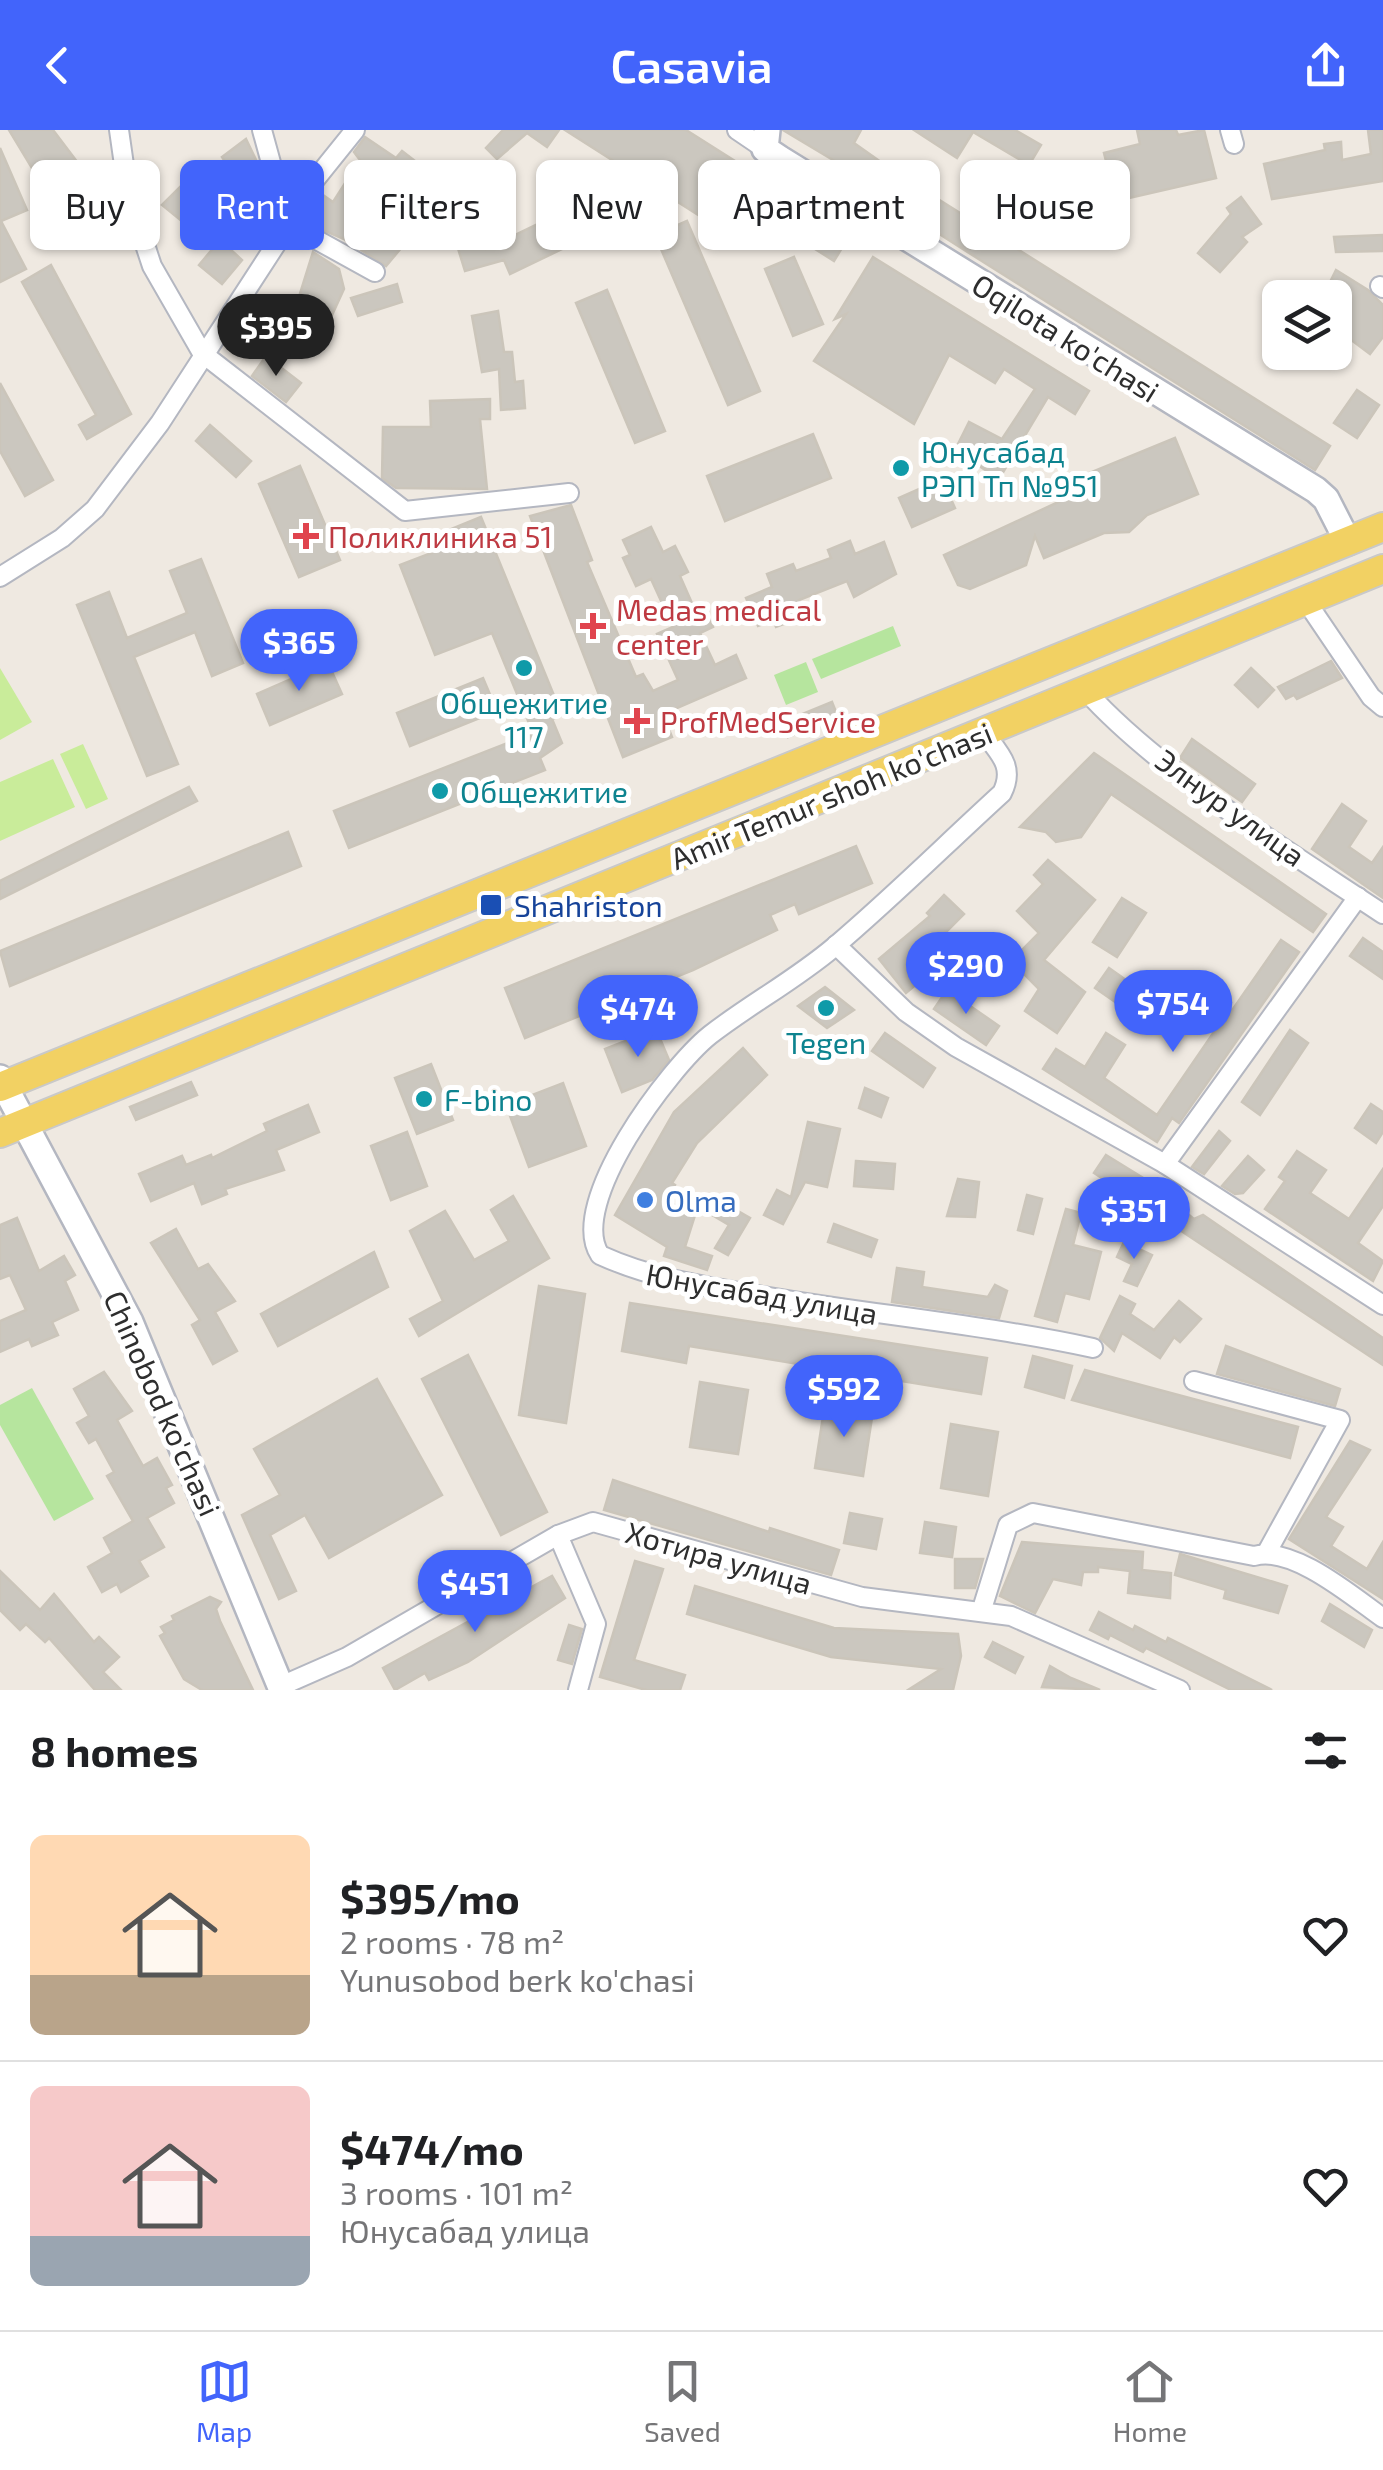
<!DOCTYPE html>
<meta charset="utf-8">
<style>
:root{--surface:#fff;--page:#f2f2f2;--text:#202124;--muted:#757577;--line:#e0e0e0;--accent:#4264fb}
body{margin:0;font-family:"Exo 2",sans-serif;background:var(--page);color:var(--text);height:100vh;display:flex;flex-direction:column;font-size:38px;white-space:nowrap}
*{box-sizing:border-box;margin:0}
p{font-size:32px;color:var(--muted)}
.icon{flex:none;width:55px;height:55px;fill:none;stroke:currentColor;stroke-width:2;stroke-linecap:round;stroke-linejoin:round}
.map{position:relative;height:1560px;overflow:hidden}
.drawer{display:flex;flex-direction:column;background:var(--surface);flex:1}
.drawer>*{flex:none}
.top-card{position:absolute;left:30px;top:30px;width:1325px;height:90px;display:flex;gap:20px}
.tools{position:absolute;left:1262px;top:150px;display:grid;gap:20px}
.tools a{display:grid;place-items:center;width:90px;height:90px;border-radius:15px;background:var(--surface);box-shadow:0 2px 8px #0004;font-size:50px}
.price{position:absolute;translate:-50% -85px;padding:0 22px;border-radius:35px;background:var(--accent);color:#fff;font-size:32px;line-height:65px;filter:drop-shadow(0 2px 5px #0008)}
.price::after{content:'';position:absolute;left:50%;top:60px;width:30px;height:22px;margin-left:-15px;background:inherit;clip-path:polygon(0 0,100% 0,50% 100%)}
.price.selected{background:#222;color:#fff}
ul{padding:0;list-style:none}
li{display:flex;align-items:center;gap:30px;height:250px;padding:0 30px}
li+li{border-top:2px solid var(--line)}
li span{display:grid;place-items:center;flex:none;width:280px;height:200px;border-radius:15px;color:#555}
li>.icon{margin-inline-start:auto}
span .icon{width:120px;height:120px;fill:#fffc;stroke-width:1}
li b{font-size:42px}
h2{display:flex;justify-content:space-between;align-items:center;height:120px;padding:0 30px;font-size:42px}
.pill{padding:0 35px;border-radius:15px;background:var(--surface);box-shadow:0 2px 8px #0004;font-size:35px;line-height:90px}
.pill.selected{background:var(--accent);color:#fff}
header{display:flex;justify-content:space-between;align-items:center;height:130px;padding:0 30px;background:var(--accent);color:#fff;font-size:45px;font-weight:600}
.dock{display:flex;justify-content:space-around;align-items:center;height:140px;border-top:2px solid var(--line);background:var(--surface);font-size:28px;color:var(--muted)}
.dock a{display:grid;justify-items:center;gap:5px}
.dock .selected{color:var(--accent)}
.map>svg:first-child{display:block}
.green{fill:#b6e59e}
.pitch{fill:#c9ec9a}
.building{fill:#cbc7bf;stroke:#cbc5ba;stroke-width:2.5}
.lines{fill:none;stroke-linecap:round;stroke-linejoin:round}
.street-casing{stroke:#b4b7c1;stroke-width:22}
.secondary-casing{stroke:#b4b7c1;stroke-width:30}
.primary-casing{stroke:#c9c9c9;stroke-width:32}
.street{stroke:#fff;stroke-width:18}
.secondary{stroke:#fff;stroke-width:25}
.primary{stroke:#f2d163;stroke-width:28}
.culture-dot{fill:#0f9aa8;stroke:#fff;stroke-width:4}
.health-dot{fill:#e0444e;stroke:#fff;stroke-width:4}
.transit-dot{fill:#1a4fb4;stroke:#fff;stroke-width:4}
.shop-dot{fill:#3f7fe0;stroke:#fff;stroke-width:4}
.labels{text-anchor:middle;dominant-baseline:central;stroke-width:10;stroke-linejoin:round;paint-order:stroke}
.street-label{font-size:30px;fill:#2e2e2e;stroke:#fff}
.culture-label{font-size:30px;fill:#0d838f;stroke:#fff;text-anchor:start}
.health-label{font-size:30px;fill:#be3a42;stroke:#fff;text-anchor:start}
.transit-label{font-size:30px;fill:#164399;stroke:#fff;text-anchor:start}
.shop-label{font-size:30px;fill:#366cbe;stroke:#fff;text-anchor:start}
</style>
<header><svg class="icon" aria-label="back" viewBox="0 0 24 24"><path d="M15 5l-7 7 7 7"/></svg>Casavia<svg class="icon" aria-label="share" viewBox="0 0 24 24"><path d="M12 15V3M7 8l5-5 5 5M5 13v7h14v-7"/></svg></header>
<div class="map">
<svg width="1383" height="1560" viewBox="0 0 1383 1560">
<rect width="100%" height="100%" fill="#efe9e1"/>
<g class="green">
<polygon points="893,496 901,516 821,549 812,529"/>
<polygon points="806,532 818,562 786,575 774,545"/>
<polygon points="32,1258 94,1369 54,1391 0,1295 0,1275"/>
</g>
<g class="pitch">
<polygon points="0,538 32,592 0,610"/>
<polygon points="83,614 108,669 86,679 60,624"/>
<polygon points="53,629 75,677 0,711 0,652"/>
</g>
<g class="building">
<polygon points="9,0 53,0 97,58 83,82 61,86"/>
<polygon points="503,0 559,0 547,17 527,3 497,29 486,18"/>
<polygon points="565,0 686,0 749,40 714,95"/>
<polygon points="783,0 861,0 854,13 895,42 1330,316 1315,340 969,123 855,50 858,45"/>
<polygon points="914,0 1015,0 1041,15 1029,35 973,2 957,28"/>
<polygon points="1137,0 1176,0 1178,5 1204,0 1216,48 1116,71 1104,23 1140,14"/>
<polygon points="1368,0 1383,0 1383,51 1272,69 1264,34 1325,20 1324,14 1341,12 1342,30 1371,24"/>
<polygon points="365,7 396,28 402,21 424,38 409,58 384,40 370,60 377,66 362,86 402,117 386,136 344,109 300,90 320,63 333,72 360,30 354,22"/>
<polygon points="246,9 259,36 238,51 222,27"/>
<polygon points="0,18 27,80 1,91 26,139 0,152"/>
<polygon points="198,39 214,58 193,78 214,98 205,110 162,75"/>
<polygon points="1076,53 1121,83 1100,114 1055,84"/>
<polygon points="477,67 491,85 479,95 486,119 571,78 585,108 510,144 504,130 465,141 456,112 442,93"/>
<polygon points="1241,67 1261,94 1242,107 1247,112 1220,142 1198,123 1231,84 1227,78"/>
<polygon points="796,75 848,108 834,131 782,98"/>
<polygon points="687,91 760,261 728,275 655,105"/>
<polygon points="1383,105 1383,121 1336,122 1334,107"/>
<polygon points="220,110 242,130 222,154 199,135"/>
<polygon points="313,122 339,139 344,159 332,185 298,170"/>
<polygon points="794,127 823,194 793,206 765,139"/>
<polygon points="873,127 1089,261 1075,284 1048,267 999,349 955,320 969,292 1002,309 1035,259 1004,239 995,253 949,225 914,294 814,231 846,184 835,189"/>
<polygon points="51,135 131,284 87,309 79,295 96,285 22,152"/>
<polygon points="1336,140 1368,160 1383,175 1383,207 1370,224 1346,206 1335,220 1335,181 1349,165 1330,152"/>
<polygon points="397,154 402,172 358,186 351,168"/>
<polygon points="607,160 665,301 635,313 576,173"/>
<polygon points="498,181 504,222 512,222 515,252 523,251 525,278 501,280 499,239 482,242 472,186"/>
<polygon points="266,226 301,253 286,272 252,246"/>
<polygon points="0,253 53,350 25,366 0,321"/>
<polygon points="1357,260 1379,275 1357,308 1334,293"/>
<polygon points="490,269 490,289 480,289 487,359 396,358 382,348 383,297 431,297 430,271"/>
<polygon points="210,295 251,331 236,347 196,311"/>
<polygon points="813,304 831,348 725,391 707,346"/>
<polygon points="1175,308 1198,364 1147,385 1129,402 1104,403 1044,428 1035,406 1026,435 970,459 958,455 944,425 1080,362 1075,349"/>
<polygon points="300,336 340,430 299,447 259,354"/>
<polygon points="942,349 955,378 912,397 899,368"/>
<polygon points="571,375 592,430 587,432 636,547 643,544 653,561 678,550 657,504 673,497 651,449 636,456 623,428 630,425 623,410 651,397 663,422 675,416 688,442 680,446 695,480 703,476 713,497 700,503 715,535 736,525 746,548 663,584 672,607 623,627 530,386"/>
<polygon points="481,387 562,585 552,589 562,613 540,628 545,640 349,718 334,681 533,603 492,503 435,525 400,435 455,414 449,400"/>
<polygon points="850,411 855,424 884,412 896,444 854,467 847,451 799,470 805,486 776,497 773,490 758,496 746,468 772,457 767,444 793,434 796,441 831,428 828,420"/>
<polygon points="201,429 243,533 212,546 195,502 134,527 178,634 147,646 77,475 109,462 127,508 187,483 170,441"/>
<polygon points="1331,531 1342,548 1297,569 1294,565 1286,569 1278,557"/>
<polygon points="328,533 342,564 270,595 257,564"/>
<polygon points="1251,538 1274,560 1258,577 1235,555"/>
<polygon points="483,548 497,581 410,616 397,583"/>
<polygon points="832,572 838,587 788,607 783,592"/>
<polygon points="1192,609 1255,654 1242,672 1180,628"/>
<polygon points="1094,623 1326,784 1313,802 1111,664 1081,707 1056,712 1046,702 1020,697"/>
<polygon points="189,657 197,671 0,769 0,751"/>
<polygon points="1342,674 1366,691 1349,717 1372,733 1383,717 1383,768 1312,719"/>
<polygon points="288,702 301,736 10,856 0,821"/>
<polygon points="856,716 872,753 799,784 795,774 770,785 777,800 693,840 525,908 505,858"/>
<polygon points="1048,730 1095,770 1044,830 1085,862 1057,903 1025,881 1039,859 1011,831 1039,803 1017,781 1043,754 1034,745"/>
<polygon points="944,765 964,784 933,815 945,830 906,863 879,829 930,786 927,783"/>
<polygon points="1122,768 1146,783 1117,827 1093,812"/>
<polygon points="1363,808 1383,822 1383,849 1350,826"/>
<polygon points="1281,810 1299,822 1179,993 1172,988 1157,1012 1043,939 1056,919 1085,937 1106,903 1125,915 1104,948 1157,985 1214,902 1178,878 1188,863 1226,889"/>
<polygon points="1109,838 1160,874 1147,894 1095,858"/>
<polygon points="825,857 854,880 827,898 798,876"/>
<polygon points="947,860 999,896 986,915 934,879"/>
<polygon points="656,899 669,930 652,950 622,962 605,919"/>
<polygon points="1290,900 1308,913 1260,985 1242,972"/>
<polygon points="885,903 935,938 923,957 872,921"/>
<polygon points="743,918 767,945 697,1013 672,1053 675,1055 666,1072 696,1082 685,1117 712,1126 707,1140 664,1126 667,1117 615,1085 674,982"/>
<polygon points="431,934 453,990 417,1004 395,948"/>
<polygon points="191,952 197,965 136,990 130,977"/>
<polygon points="563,953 586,1016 529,1037 506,975"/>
<polygon points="865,958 888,968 881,987 859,978"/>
<polygon points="1371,974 1383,982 1383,1002 1376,1013 1355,998"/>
<polygon points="308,975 319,1002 276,1020 284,1040 225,1059 227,1064 202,1074 194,1053 151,1071 139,1044 182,1026 186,1035 211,1025 212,1028 267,1001 264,994"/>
<polygon points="808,992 840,999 827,1057 805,1052 783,1094 764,1085 777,1060 791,1067"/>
<polygon points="1219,1001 1230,1011 1204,1044 1192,1037"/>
<polygon points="407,1002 427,1056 391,1070 371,1016"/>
<polygon points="1297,1021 1326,1040 1310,1063 1349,1089 1383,1039 1383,1076 1358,1113 1383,1131 1373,1151 1265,1079 1285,1051 1279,1047"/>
<polygon points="1106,1025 1182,1072 1179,1077 1194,1089 1203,1085 1383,1208 1383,1235 1094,1043"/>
<polygon points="1248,1026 1264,1040 1243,1063 1235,1064 1222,1056"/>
<polygon points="856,1031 895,1034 893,1059 854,1056"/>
<polygon points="958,1049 979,1052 975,1087 947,1086"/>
<polygon points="710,1065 750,1088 728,1125 715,1118 729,1095 702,1079"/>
<polygon points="1027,1065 1042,1069 1033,1104 1018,1100"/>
<polygon points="513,1066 549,1128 419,1206 410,1189 443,1171 410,1101 445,1081 474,1130 509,1111 491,1080"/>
<polygon points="1066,1079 1081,1083 1073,1115 1101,1122 1089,1169 1065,1163 1057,1192 1035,1186"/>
<polygon points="17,1088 39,1141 64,1126 75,1145 65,1151 78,1180 52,1192 58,1205 32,1216 29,1209 0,1222 0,1191 26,1180 10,1145 0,1149 0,1095"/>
<polygon points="834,1094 877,1110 871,1127 828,1112"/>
<polygon points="176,1099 198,1139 208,1134 235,1171 215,1182 237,1221 213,1234 192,1195 200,1190 151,1113"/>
<polygon points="1124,1112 1152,1125 1137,1156 1124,1151 1132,1134 1117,1127"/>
<polygon points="374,1122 388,1157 278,1216 261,1184"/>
<polygon points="897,1138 924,1142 922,1157 988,1167 995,1155 1007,1161 999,1188 892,1172"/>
<polygon points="539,1156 585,1164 566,1293 519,1285"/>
<polygon points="1120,1166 1135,1174 1130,1184 1154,1200 1179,1171 1201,1189 1180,1212 1174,1207 1160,1228 1122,1203 1114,1221 1100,1208"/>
<polygon points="630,1173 987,1228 981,1264 689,1216 686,1233 622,1221"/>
<polygon points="1226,1216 1340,1259 1335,1276 1217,1244"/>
<polygon points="468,1225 547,1382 501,1405 422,1249"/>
<polygon points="1033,1226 1072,1236 1064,1268 1025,1257"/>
<polygon points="1085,1240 1298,1297 1290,1328 1072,1270"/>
<polygon points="104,1242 132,1281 117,1290 143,1336 157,1328 172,1355 166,1358 174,1373 147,1388 164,1417 139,1431 148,1446 121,1462 117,1454 102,1462 88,1437 112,1423 104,1408 133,1391 107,1346 114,1342 96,1309 89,1313 77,1293 89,1286 74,1259"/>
<polygon points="377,1249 442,1365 329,1428 305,1385 270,1405 296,1461 279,1469 242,1385 280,1365 254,1319"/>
<polygon points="700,1252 748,1260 738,1324 690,1317"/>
<polygon points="825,1274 873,1281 863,1346 815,1338"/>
<polygon points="951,1294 998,1302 988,1366 941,1358"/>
<polygon points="1350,1311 1370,1320 1326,1387 1343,1397 1331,1416 1367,1439 1383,1412 1383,1469 1289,1409"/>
<polygon points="613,1350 769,1402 770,1398 839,1420 831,1445 604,1380"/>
<polygon points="850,1383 882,1389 876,1419 844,1413"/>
<polygon points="925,1392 956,1397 952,1427 920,1423"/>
<polygon points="1022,1412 1143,1422 1142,1440 1171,1443 1170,1468 1128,1463 1130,1441 1098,1437 1098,1442 1083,1442 1081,1455 1053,1449 1035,1483 1000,1466"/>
<polygon points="1180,1424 1287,1456 1278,1483 1224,1468 1226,1460 1175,1445"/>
<polygon points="955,1429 983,1429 975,1458 955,1458"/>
<polygon points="635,1431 663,1439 634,1530 685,1545 680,1560 646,1560 600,1547"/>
<polygon points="0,1441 40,1480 54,1464 94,1512 99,1507 119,1527 103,1542 121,1560 95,1560 49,1508 45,1512 26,1494 20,1500 0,1480"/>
<polygon points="552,1446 565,1468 468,1532 429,1550 425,1543 395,1560 383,1538"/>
<polygon points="695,1456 834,1498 958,1504 961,1526 953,1560 908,1560 941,1539 831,1527 687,1484"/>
<polygon points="210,1467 221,1472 216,1479 220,1491 253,1560 202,1560 184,1549 160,1506 165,1503 161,1497 174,1490 172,1486"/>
<polygon points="1330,1474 1372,1500 1364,1517 1322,1491"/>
<polygon points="1099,1482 1133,1500 1135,1496 1166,1512 1168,1508 1272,1560 1231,1560 1146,1518 1143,1522 1110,1505 1108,1509 1090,1500"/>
<polygon points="569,1495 582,1499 572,1534 558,1530"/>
<polygon points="993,1512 1023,1527 1015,1543 985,1527"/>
<polygon points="1050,1536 1071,1548 1100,1560 1042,1557"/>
</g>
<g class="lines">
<defs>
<g id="street">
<polyline points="119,0 128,63 152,136 202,223 405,381 569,363"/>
<polyline points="262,0 279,62 289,82"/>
<polyline points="737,0 765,19"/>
<polyline points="1230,0 1234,14"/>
<polyline points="286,99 306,104 375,142"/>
<polyline points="1380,156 1383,158"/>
<polyline points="0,447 62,408 95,379 160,293 286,99 289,82 355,0"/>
<polyline points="1306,471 1371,567 1383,577"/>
<path d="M1086,561C1160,643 1290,722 1383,784"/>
<path d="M984,603C1000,624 1015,637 1002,663C946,714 892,768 834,817C795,850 750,874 710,905C670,937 566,1074 600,1125C655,1150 710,1157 769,1167C877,1185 986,1195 1093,1218"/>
<polyline points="836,815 906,882 956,917 1165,1034 1383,1175"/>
<polyline points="1165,1034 1358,767"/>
<polyline points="1194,1251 1340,1290 1267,1422"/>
<polyline points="558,1405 596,1494 578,1560"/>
<path d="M982,1479L1008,1395L1033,1383L1254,1426C1292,1415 1352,1466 1383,1488"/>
<polyline points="281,1556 347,1527 558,1405 593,1392 862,1467 1011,1486 1180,1560"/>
</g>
<g id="secondary">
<polyline points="767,0 765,19 780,29 1316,360 1326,369 1348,412"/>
<polyline points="0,948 130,1192 282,1560"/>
</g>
<g id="primary">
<polyline points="0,957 1383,397"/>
<polyline points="0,1003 1383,439"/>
</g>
</defs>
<use href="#street" class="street-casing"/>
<use href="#secondary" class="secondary-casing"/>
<use href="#primary" class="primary-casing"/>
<use href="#street" class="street"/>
<use href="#secondary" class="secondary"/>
<use href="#primary" class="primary"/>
</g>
<g class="culture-dot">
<circle cx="901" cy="338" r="10"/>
<circle cx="524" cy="538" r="10"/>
<circle cx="440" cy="661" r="10"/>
<circle cx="826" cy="878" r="10"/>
<circle cx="424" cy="969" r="10"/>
</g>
<g class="health-dot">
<path d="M301 391h10v10h10v10h-10v10h-10v-10h-10v-10h10z"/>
<path d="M588 481h10v10h10v10h-10v10h-10v-10h-10v-10h10z"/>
<path d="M632 576h10v10h10v10h-10v10h-10v-10h-10v-10h10z"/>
</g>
<rect class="transit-dot" x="479" y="763" width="24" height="24" rx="5"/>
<circle class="shop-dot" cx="645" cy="1070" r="10"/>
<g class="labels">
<g class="street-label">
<text transform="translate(1066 207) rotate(32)">Oqilota ko'chasi</text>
<text transform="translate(831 665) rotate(-22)">Amir Temur shoh ko'chasi</text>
<text transform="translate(1231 677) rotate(36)">Элнур улица</text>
<text transform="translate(762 1163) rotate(10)">Юнусабад улица</text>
<text transform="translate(163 1273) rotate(66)">Chinobod ko'chasi</text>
<text transform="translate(719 1427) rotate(16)">Хотира улица</text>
</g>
<g class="culture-label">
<text x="921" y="321">Юнусабад<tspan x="921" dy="34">РЭП Тп №951</tspan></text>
<text x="524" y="572" text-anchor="middle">Общежитие<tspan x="524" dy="34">117</tspan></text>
<text x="460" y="661">Общежитие</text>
<text x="826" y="912" text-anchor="middle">Tegen</text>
<text x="444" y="969">F-bino</text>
</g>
<g class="health-label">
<text x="328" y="406">Поликлиника 51</text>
<text x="616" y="479">Medas medical<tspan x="616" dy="34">center</tspan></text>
<text x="660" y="591">ProfMedService</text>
</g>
<g class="transit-label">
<text x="514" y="775">Shahriston</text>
</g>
<g class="shop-label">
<text x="665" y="1070">Olma</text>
</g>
</g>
</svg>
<div class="tools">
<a><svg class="icon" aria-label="layers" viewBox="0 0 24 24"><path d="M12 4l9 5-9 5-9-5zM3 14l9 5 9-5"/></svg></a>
</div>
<b class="price selected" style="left:276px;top:249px">$395</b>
<b class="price" style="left:299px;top:564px">$365</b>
<b class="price" style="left:966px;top:887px">$290</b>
<b class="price" style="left:1173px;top:925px">$754</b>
<b class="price" style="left:638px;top:930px">$474</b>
<b class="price" style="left:1134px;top:1132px">$351</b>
<b class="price" style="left:844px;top:1310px">$592</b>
<b class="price" style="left:475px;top:1505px">$451</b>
<div class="top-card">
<a class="pill">Buy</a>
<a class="pill selected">Rent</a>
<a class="pill">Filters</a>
<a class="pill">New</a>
<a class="pill">Apartment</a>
<a class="pill">House</a>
</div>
</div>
<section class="drawer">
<h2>8 homes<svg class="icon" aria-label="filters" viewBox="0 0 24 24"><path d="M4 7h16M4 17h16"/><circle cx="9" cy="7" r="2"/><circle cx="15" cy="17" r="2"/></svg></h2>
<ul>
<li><span style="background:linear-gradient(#ffd9b3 70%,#b9a48a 0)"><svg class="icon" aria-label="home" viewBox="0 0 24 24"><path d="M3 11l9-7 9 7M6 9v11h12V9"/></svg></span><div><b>$395/mo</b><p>2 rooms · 78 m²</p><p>Yunusobod berk ko'chasi</p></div><svg class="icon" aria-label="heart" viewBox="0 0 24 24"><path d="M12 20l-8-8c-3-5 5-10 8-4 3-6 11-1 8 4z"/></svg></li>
<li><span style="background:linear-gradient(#f6c9c9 75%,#9aa5b1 0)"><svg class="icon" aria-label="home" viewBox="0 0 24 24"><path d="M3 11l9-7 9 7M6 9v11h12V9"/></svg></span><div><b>$474/mo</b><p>3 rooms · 101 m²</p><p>Юнусабад улица</p></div><svg class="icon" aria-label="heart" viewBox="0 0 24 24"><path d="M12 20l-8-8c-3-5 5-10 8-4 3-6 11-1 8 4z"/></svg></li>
</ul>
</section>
<nav class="dock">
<a class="selected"><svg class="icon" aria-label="map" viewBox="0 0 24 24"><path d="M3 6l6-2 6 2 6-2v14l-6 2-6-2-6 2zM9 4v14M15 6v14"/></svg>Map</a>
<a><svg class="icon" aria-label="saved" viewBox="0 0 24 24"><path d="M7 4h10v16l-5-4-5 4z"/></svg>Saved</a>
<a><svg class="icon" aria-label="home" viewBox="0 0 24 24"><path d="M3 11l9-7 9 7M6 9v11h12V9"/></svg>Home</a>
</nav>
